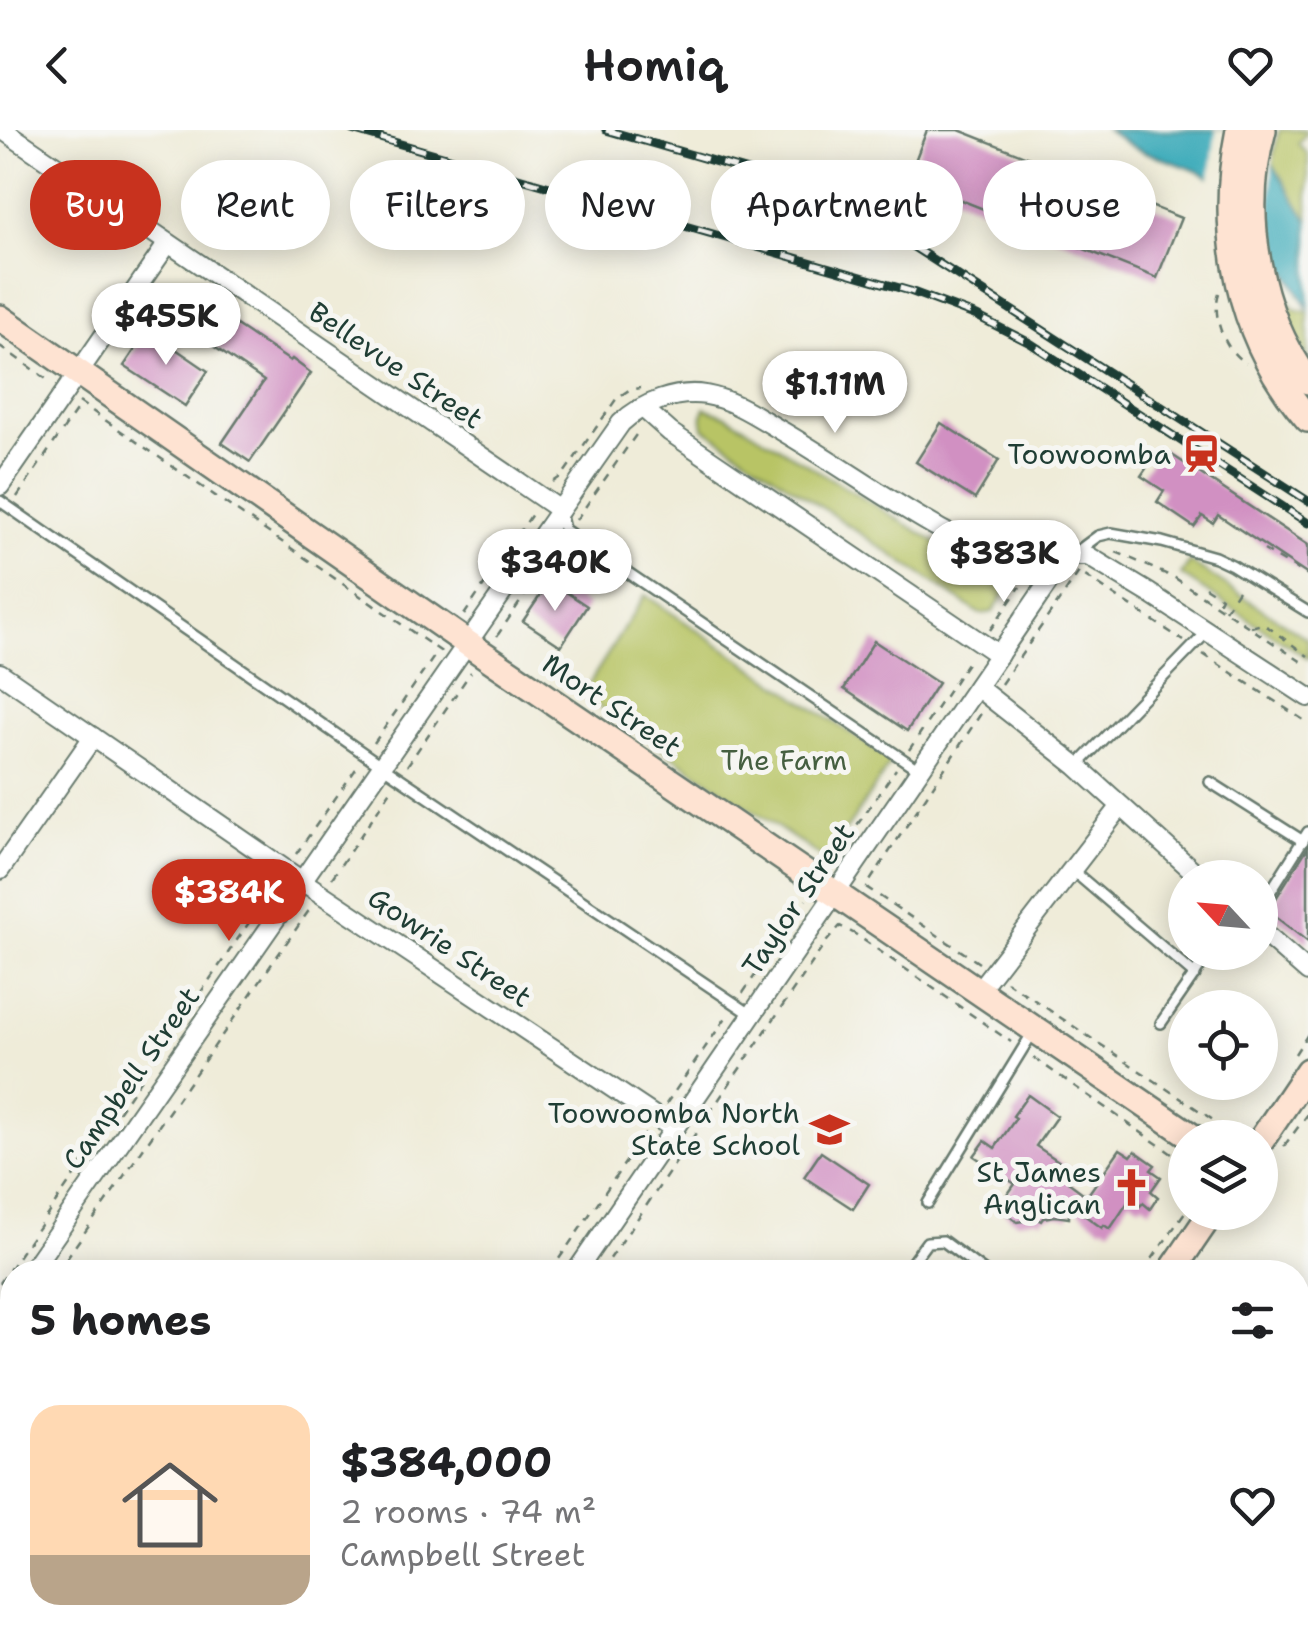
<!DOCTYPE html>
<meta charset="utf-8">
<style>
:root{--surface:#fff;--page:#f6f6f6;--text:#202124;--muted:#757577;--line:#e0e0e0;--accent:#c8321e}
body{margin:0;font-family:"Shantell Sans",sans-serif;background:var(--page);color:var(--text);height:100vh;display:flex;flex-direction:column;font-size:38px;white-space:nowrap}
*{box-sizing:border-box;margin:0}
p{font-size:32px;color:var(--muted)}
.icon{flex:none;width:55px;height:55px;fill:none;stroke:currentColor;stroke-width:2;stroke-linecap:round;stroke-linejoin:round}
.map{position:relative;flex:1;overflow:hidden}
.side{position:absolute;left:0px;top:1130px;width:1310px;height:390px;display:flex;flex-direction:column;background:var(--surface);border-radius:40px 40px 0 0;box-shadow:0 5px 25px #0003}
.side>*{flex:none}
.top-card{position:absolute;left:30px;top:30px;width:1250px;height:90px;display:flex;gap:20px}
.needle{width:65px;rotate:296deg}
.tools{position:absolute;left:1168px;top:730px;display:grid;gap:20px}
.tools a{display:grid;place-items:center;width:110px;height:110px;border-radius:50%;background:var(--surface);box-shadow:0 5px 25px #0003;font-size:50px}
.price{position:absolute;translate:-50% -85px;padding:0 22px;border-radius:35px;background:#fff;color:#222;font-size:32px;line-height:65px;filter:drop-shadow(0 2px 5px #0008)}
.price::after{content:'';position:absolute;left:50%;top:60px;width:30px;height:22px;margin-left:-15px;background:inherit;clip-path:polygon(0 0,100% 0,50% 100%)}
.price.selected{background:var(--accent);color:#fff}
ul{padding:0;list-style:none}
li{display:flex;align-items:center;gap:30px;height:250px;padding:0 30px}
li+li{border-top:2px solid var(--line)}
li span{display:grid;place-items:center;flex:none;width:280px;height:200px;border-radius:30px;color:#555}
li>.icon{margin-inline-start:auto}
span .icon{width:120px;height:120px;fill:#fffc;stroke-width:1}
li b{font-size:42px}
h2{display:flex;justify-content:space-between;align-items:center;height:120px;padding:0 30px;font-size:42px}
.tag{padding:0 35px;border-radius:45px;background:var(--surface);box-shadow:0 5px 25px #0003;font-size:35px;line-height:90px}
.tag.selected{background:var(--accent);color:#fff}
header{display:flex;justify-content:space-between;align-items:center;height:130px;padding:0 30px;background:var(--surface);font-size:45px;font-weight:600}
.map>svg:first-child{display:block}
.green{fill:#b8c465;stroke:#6c804c;stroke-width:2.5}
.water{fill:#3baab9;stroke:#2d7476;stroke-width:2.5}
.pier{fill:#efecd9}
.building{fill:#d190c2}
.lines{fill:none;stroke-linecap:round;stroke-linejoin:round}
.lane-casing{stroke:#687a6e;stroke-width:14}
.street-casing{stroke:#687a6e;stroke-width:22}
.secondary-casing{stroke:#687a6e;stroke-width:30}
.path{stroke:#687a6e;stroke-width:2.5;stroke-dasharray:8 8;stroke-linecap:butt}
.lane{stroke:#fff;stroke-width:9}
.street{stroke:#fff;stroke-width:18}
.secondary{stroke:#fee3d2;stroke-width:25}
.rail-casing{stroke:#1f3d34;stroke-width:9}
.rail{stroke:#f6f6f2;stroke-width:5;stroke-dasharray:15;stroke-linecap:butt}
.labels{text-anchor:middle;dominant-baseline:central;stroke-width:10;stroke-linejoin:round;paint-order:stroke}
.street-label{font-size:28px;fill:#1f3d34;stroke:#f6f6f2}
.poi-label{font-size:28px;fill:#1f3d34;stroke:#f6f6f2;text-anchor:end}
.park-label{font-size:28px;fill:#455f40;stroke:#f6f6f2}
</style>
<header><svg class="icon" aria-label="back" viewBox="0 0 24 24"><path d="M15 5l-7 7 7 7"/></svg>Homiq<svg class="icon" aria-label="heart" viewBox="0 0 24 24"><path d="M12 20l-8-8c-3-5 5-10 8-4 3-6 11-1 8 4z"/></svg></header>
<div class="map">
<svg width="1308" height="1520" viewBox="0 0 1308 1520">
<rect width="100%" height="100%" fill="#f6f6f2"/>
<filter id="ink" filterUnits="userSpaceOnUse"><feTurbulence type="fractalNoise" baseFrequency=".01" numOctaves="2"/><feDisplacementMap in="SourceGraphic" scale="20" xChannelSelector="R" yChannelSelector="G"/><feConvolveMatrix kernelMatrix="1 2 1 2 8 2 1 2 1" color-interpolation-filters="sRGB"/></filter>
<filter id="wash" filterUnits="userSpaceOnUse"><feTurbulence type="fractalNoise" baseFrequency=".0048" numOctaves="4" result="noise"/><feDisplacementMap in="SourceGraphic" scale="40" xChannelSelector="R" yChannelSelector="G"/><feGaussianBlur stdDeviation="2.25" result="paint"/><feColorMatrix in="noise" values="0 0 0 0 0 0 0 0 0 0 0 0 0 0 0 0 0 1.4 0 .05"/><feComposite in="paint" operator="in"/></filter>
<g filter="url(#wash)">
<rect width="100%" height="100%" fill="#efecd9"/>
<g class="green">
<polygon points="1279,0 1305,0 1306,4 1298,13 1308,25 1308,91 1272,33"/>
<polygon points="1272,148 1294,179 1308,182 1308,230 1290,198"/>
<polygon points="705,278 727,286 1002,452 1005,463 993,482 980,484 704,298 702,285"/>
<polygon points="1190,432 1308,509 1308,528 1181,445"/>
<polygon points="645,465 892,631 826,730 582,565"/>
</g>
<path class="water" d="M1107,0H1234L1263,22L1274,36L1308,91V179C1281,133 1254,72 1205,45C1182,33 1156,28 1133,17C1124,12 1115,5 1107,0Z"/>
<polygon class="pier" points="1216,0 1243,0 1273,27 1269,93 1274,131 1258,104 1231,71 1209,54"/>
<g id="blocks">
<g class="building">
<polygon points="927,0 959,0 1181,88 1157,148 908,49"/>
<polygon points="175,154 290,231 292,229 311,243 250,332 222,313 264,251 159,179"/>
<polygon points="148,200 208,241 185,276 124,236"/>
<polygon points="941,293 999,330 975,369 916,332"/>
<polygon points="1163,319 1308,415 1308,445 1218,385 1213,393 1202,386 1194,397 1157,372 1164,361 1141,346 1156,324"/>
<polygon points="550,451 587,476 561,516 523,491"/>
<polygon points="874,511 938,553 907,601 844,559"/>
<polygon points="1308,717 1308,812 1268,781"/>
<polygon points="1028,965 1057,986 1036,1016 1075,1042 1068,1052 1087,1066 1120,1019 1131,1026 1135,1021 1155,1035 1151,1040 1161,1047 1151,1061 1158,1067 1150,1079 1143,1073 1140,1076 1130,1069 1110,1099 1104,1095 1102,1098 1069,1074 1069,1088 1055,1086 1043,1088 1041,1091 1037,1089 1017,1092 998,1078 1015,1054 974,1026 985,1011 995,1018 1016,988 1013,986"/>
<polygon points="821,1022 869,1054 853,1079 804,1047"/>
</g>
</g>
</g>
<g filter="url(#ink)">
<use href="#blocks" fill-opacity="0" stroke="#687a6e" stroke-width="2.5"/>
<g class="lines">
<defs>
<g id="lane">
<polyline points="0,371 382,636 752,885"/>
<polyline points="560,382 564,399 568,402 919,640"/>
<polyline points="1075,423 1098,406 1111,403 1162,412 1215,427 1232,435 1308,482"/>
<polyline points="1077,636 1207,502"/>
<polyline points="1210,652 1303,711"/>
<polyline points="1072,740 1195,845"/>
<polyline points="1260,778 1308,702"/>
<polyline points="1161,893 1210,822"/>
<polyline points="928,1073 1033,902"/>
<polyline points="905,1142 927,1112 943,1111 985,1142"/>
<polyline points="1298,1260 1308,1245"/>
</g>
<g id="street">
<polyline points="3,0 560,380"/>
<polyline points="643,278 670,302 999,525"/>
<polyline points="0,356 168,113"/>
<polyline points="0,543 302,751 674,999"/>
<polyline points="977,557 1077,636 1201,748"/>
<polyline points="0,740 93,607"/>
<polyline points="1260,800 1308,842"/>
<polyline points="979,860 1121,676"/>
<path d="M30,1142L560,380L621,293C642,273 677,260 706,265C734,270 758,287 782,301C835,332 886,369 940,399C976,419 1014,432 1054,445"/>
<polyline points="576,1142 1063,431 1074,426 1088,426 1149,463 1308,567"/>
<polyline points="0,1185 12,1168"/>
<polyline points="1298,1461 1308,1456"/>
<polyline points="537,1508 555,1520"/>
<polyline points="317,1520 326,1508"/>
<polyline points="1250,1520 1258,1508"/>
</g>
<g id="secondary">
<path d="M1239,0C1218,103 1238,208 1308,289"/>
<path d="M1263,0C1240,83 1257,182 1308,251"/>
<polyline points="0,188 467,513 1194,1008"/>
<polyline points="1260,1012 1308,941"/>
<polyline points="1171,1142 1212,1082"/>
<polyline points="1298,1403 1308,1410"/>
<polyline points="1298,1430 1308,1438"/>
<polyline points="910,1520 919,1508"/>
</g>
</defs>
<use href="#lane" class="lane-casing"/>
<use href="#street" class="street-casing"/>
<use href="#secondary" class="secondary-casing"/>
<g class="path">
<path d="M1219,163C1211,186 1225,222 1246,233"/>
<polyline points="0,216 52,253"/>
<polyline points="79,272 443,523"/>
<polyline points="553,352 562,346 617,268 629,260 641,258"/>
<polyline points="17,367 80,275"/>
<polyline points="576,390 638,302"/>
<polyline points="1010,411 1040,414"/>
<polyline points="1264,420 1308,446"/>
<polyline points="1116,422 1175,448 1308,536"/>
<polyline points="1205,457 1221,467 1217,475"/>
<polyline points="1225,480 1238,460"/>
<polyline points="464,485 532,384"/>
<polyline points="1251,497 1262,494 1268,497 1308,526"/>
<polyline points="990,500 1020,457"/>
<polyline points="497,506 560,413"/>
<polyline points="1203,524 1308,593"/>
<polyline points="1001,554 1079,442 1184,511"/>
<polyline points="374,613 438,521"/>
<polyline points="909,620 971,527"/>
<polyline points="407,636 471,542"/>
<polyline points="296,724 358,636"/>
<polyline points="830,734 896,639"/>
<polyline points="332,748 392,659"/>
<polyline points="979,833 866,757 982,582"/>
<polyline points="1006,851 1228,1000 1237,1003 1245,996"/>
<polyline points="743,863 806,770"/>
<polyline points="1295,924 1308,904"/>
<polyline points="1034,928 1185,1033"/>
<polyline points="666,974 727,886"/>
<polyline points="1284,1016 1308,984"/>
<polyline points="1260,1049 1276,1026"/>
<polyline points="57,1142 310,779"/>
<polyline points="550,1142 647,1001"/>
<polyline points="601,1142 827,811 840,796 855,804 1011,912"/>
<polyline points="1143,1142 1185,1082"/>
<polyline points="0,1153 275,755"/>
<polyline points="0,1223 12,1206"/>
<polyline points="512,1508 521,1513"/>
<polyline points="937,1519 945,1508"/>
<polyline points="289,1520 298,1508"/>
<polyline points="343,1520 352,1508"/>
<polyline points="885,1520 890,1513"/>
</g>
<use href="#lane" class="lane"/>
<use href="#street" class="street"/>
<use href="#secondary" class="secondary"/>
<defs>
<g id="rail">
<polyline points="352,0 910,161 977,186 1030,213 1308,393"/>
<polyline points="606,0 772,48 862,86 898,107 1308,371"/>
</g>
</defs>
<use href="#rail" class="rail-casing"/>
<use href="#rail" class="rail"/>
</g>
</g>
<defs>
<symbol id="station-bare" viewBox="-9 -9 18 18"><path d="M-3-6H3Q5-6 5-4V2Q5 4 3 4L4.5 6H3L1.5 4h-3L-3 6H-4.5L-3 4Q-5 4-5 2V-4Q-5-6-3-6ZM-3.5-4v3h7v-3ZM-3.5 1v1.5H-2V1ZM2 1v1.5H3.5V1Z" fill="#c8321e" stroke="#f6f6f2" stroke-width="2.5" paint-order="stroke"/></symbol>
<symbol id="school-bare" viewBox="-9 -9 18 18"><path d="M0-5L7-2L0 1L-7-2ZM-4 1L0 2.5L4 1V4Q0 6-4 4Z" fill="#c8321e" stroke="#f6f6f2" stroke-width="2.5" paint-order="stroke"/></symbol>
<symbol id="church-bare" viewBox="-9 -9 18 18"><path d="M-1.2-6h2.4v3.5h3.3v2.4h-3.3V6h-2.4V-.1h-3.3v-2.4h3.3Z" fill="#c8321e" stroke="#f6f6f2" stroke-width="2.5" paint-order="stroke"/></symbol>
</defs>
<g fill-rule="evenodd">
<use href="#station-bare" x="1174" y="296" width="55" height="55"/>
<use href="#school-bare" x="802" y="972" width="55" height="55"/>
<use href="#church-bare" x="1104" y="1030" width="55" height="55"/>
</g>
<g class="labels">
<g class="street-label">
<text transform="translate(396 235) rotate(34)">Bellevue Street</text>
<text transform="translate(612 575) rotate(34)">Mort Street</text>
<text transform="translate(798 769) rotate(-56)">Taylor Street</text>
<text transform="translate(450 817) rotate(34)">Gowrie Street</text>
<text transform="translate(131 948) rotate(-55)">Campbell Street</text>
</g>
<g class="poi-label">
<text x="1171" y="324">Toowoomba</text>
<text x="800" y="983">Toowoomba North<tspan x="800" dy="32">State School</tspan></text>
<text x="1101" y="1042">St James<tspan x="1101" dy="32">Anglican</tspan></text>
</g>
<g class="park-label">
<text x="784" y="630">The Farm</text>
</g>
</g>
</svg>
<div class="tools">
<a><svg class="needle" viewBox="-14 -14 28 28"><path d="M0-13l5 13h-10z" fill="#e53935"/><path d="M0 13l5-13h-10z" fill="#757577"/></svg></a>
<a><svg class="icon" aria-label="locate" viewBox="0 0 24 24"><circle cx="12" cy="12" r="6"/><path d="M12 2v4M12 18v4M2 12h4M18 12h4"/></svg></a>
<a><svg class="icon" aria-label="layers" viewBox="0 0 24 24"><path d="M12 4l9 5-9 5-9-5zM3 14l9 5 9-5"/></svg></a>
</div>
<b class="price" style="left:166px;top:238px">$455K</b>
<b class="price" style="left:835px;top:306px">$1.11M</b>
<b class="price" style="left:1004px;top:475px">$383K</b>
<b class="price" style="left:555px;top:484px">$340K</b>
<b class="price selected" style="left:229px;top:814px">$384K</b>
<div class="top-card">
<a class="tag selected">Buy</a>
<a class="tag">Rent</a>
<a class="tag">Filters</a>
<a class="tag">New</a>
<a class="tag">Apartment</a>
<a class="tag">House</a>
</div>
<section class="side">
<h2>5 homes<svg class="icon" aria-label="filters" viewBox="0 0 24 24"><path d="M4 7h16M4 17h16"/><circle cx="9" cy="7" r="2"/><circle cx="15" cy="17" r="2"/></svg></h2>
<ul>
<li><span style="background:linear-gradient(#ffd9b3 75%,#b9a48a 0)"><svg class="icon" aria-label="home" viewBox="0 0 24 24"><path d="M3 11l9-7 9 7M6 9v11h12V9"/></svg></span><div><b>$384,000</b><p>2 rooms · 74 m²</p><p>Campbell Street</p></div><svg class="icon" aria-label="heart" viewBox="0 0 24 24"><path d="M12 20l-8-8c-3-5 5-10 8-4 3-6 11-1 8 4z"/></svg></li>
</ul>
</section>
</div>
